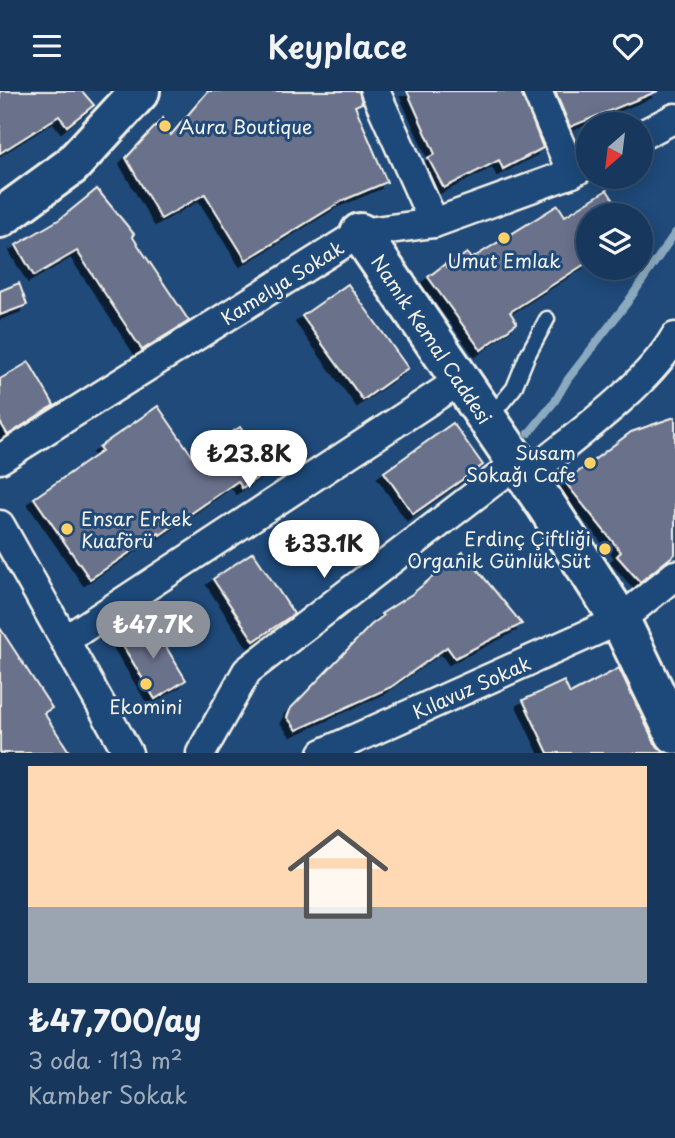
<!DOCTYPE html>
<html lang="tr">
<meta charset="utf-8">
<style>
:root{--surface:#17385c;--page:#203f62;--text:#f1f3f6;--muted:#9eacbb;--line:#365272;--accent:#8c9099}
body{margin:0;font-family:"Playpen Sans",sans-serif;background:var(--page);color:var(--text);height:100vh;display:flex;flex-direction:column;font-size:26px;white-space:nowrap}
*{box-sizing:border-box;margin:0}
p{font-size:23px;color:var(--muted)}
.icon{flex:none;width:38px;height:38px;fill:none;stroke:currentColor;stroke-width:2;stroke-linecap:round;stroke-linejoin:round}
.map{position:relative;height:662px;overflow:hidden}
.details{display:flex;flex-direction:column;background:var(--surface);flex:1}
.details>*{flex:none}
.needle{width:46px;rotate:208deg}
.controls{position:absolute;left:576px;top:21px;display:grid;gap:14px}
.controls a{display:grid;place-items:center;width:77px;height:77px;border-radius:50%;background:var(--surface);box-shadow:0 4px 18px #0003,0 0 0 2px var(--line);font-size:35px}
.price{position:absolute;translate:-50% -60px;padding:0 16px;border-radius:24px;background:#fff;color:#222;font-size:23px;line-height:46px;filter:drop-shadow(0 2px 4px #0008)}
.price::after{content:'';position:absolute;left:50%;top:42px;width:21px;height:16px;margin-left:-10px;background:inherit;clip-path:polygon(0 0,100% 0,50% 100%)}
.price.active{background:var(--accent);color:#fff}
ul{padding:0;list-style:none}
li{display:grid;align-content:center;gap:14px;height:371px;padding:0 28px}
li+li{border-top:2px solid var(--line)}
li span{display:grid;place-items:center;height:217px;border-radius:0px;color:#555}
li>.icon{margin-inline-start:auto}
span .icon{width:126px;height:126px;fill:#fffc;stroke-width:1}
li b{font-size:30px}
header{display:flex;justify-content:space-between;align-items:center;height:91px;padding:0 28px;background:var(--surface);font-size:32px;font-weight:600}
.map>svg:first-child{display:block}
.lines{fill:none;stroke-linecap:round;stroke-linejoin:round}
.stream{stroke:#8caabf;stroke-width:8}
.building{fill:#6a718b;stroke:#f4f1e8;stroke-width:2;filter:url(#shadow)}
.lane-casing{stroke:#f4f1e8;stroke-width:19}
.street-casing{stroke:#f4f1e8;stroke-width:33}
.secondary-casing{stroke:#f4f1e8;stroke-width:44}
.lane{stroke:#1f4a7a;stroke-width:14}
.street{stroke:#1f4a7a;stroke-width:28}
.secondary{stroke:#1f4a7a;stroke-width:38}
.poi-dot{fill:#ffd166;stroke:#1f4a7a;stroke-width:2.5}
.labels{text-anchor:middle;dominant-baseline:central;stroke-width:6;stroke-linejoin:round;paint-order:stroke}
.poi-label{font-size:19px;fill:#f4f1e8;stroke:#1f4a7a;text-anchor:start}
.street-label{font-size:19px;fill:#f4f1e8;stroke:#1f4a7a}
</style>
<header><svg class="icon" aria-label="menu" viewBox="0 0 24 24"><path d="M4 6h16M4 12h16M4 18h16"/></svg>Keyplace<svg class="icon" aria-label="heart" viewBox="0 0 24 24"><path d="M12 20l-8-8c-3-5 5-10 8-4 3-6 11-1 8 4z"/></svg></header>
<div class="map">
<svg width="675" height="662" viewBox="0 0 675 662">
<defs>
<filter id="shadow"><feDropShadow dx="-6" dy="6" stdDeviation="0" flood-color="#0009"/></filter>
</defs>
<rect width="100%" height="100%" fill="#1f4a7a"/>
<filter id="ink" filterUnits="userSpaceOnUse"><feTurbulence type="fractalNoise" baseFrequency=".0143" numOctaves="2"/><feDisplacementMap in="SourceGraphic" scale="14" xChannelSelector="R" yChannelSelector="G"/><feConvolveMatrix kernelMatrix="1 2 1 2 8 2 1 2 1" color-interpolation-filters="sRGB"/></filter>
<g filter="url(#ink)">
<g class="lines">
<polyline class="stream" points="529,342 555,310 568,288 627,212 675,142"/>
</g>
<g class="building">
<polygon points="0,0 82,0 94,14 67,35 59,25 0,62"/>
<polygon points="208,0 359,0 362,12 355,15 387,91 344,109 246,169 205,103 161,128 126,67 163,27 171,44"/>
<polygon points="407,0 521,0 543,57 503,78 499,69 444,97 428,67 435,63"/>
<polygon points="555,0 658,0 570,36"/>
<polygon points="97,98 134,143 132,145 189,230 142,259 77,160 34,185 16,154 60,128"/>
<polygon points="607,99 623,124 588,124 588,171 510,221 517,232 481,259 428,186 445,173 447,176 467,162 471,168 558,114 565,125"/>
<polygon points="19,192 27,214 0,224 0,200"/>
<polygon points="348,193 408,277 363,309 302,225"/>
<polygon points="29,271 54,314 8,344 0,331 0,288"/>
<polygon points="158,315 193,366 240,336 269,379 242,397 238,390 160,444 159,442 90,488 34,407 102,360 99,356"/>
<polygon points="675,326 675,463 640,491 617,465 621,461 565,391 631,341"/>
<polygon points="453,332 483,374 413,423 384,381"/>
<polygon points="253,461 294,523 254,550 213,488"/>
<polygon points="463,461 522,533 455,567 447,556 391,596 297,639 287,626 291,617 371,534 383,525 381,523 412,503"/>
<polygon points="151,531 186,589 155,608 120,550"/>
<polygon points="0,537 52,617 44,622 70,662 0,662"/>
<polygon points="619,577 655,653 665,662 548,662 523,609 564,590 570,603"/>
</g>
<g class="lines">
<defs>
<polyline id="lane" points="490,326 514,297 527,265 547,228"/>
<g id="street">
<polyline points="375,0 434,132"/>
<polyline points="537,0 572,82"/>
<polyline points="640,45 675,27"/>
<polyline points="0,368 360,142 434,132 572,82 588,73"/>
<path d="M526,386C571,348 646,296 675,246"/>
<polyline points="0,434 128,662"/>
<polyline points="65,549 459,290"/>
<polyline points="201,662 247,580 517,372"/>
<polyline points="323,662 620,529 675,484"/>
</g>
<g id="secondary">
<polyline points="0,127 71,75 140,0"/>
<polyline points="360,142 546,414 620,529 675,643"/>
</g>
</defs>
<use href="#lane" class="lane-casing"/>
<use href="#street" class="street-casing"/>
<use href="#secondary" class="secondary-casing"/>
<use href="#lane" class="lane"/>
<use href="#street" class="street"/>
<use href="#secondary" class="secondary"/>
</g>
</g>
<g class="poi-dot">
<circle cx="165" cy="35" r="7"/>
<circle cx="504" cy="147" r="7"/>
<circle cx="590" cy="372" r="7"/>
<circle cx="67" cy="438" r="7"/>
<circle cx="605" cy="458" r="7"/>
<circle cx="146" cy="593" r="7"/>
</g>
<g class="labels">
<g class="poi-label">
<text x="179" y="35">Aura Boutique</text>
<text x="504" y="169" text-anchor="middle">Umut Emlak</text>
<text x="576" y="361" text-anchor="end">Susam<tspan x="576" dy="22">Sokağı Cafe</tspan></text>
<text x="81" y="427">Ensar Erkek<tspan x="81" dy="22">Kuaförü</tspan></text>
<text x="591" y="447" text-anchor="end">Erdinç Çiftliği<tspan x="591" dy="22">Organik Günlük Süt</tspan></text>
<text x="146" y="615" text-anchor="middle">Ekomini</text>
</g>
<g class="street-label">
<text transform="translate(282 191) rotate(-32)">Kamelya Sokak</text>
<text transform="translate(432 248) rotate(56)">Namık Kemal Caddesi</text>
<text transform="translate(471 596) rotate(-24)">Kılavuz Sokak</text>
</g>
</g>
</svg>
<div class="controls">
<a><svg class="needle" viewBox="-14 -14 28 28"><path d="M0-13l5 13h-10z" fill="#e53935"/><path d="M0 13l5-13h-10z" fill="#9eacbb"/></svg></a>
<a><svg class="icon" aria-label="layers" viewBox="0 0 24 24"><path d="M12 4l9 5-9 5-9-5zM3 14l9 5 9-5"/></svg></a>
</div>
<b class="price" style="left:249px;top:399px">₺23.8K</b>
<b class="price" style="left:324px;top:489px">₺33.1K</b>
<b class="price active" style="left:153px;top:570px">₺47.7K</b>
</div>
<section class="details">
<ul>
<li><span style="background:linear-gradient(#ffd9b3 65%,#9aa5b1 0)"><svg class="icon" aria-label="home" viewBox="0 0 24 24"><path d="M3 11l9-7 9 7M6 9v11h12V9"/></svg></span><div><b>₺47,700/ay</b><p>3 oda · 113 m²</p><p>Kamber Sokak</p></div></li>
</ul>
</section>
